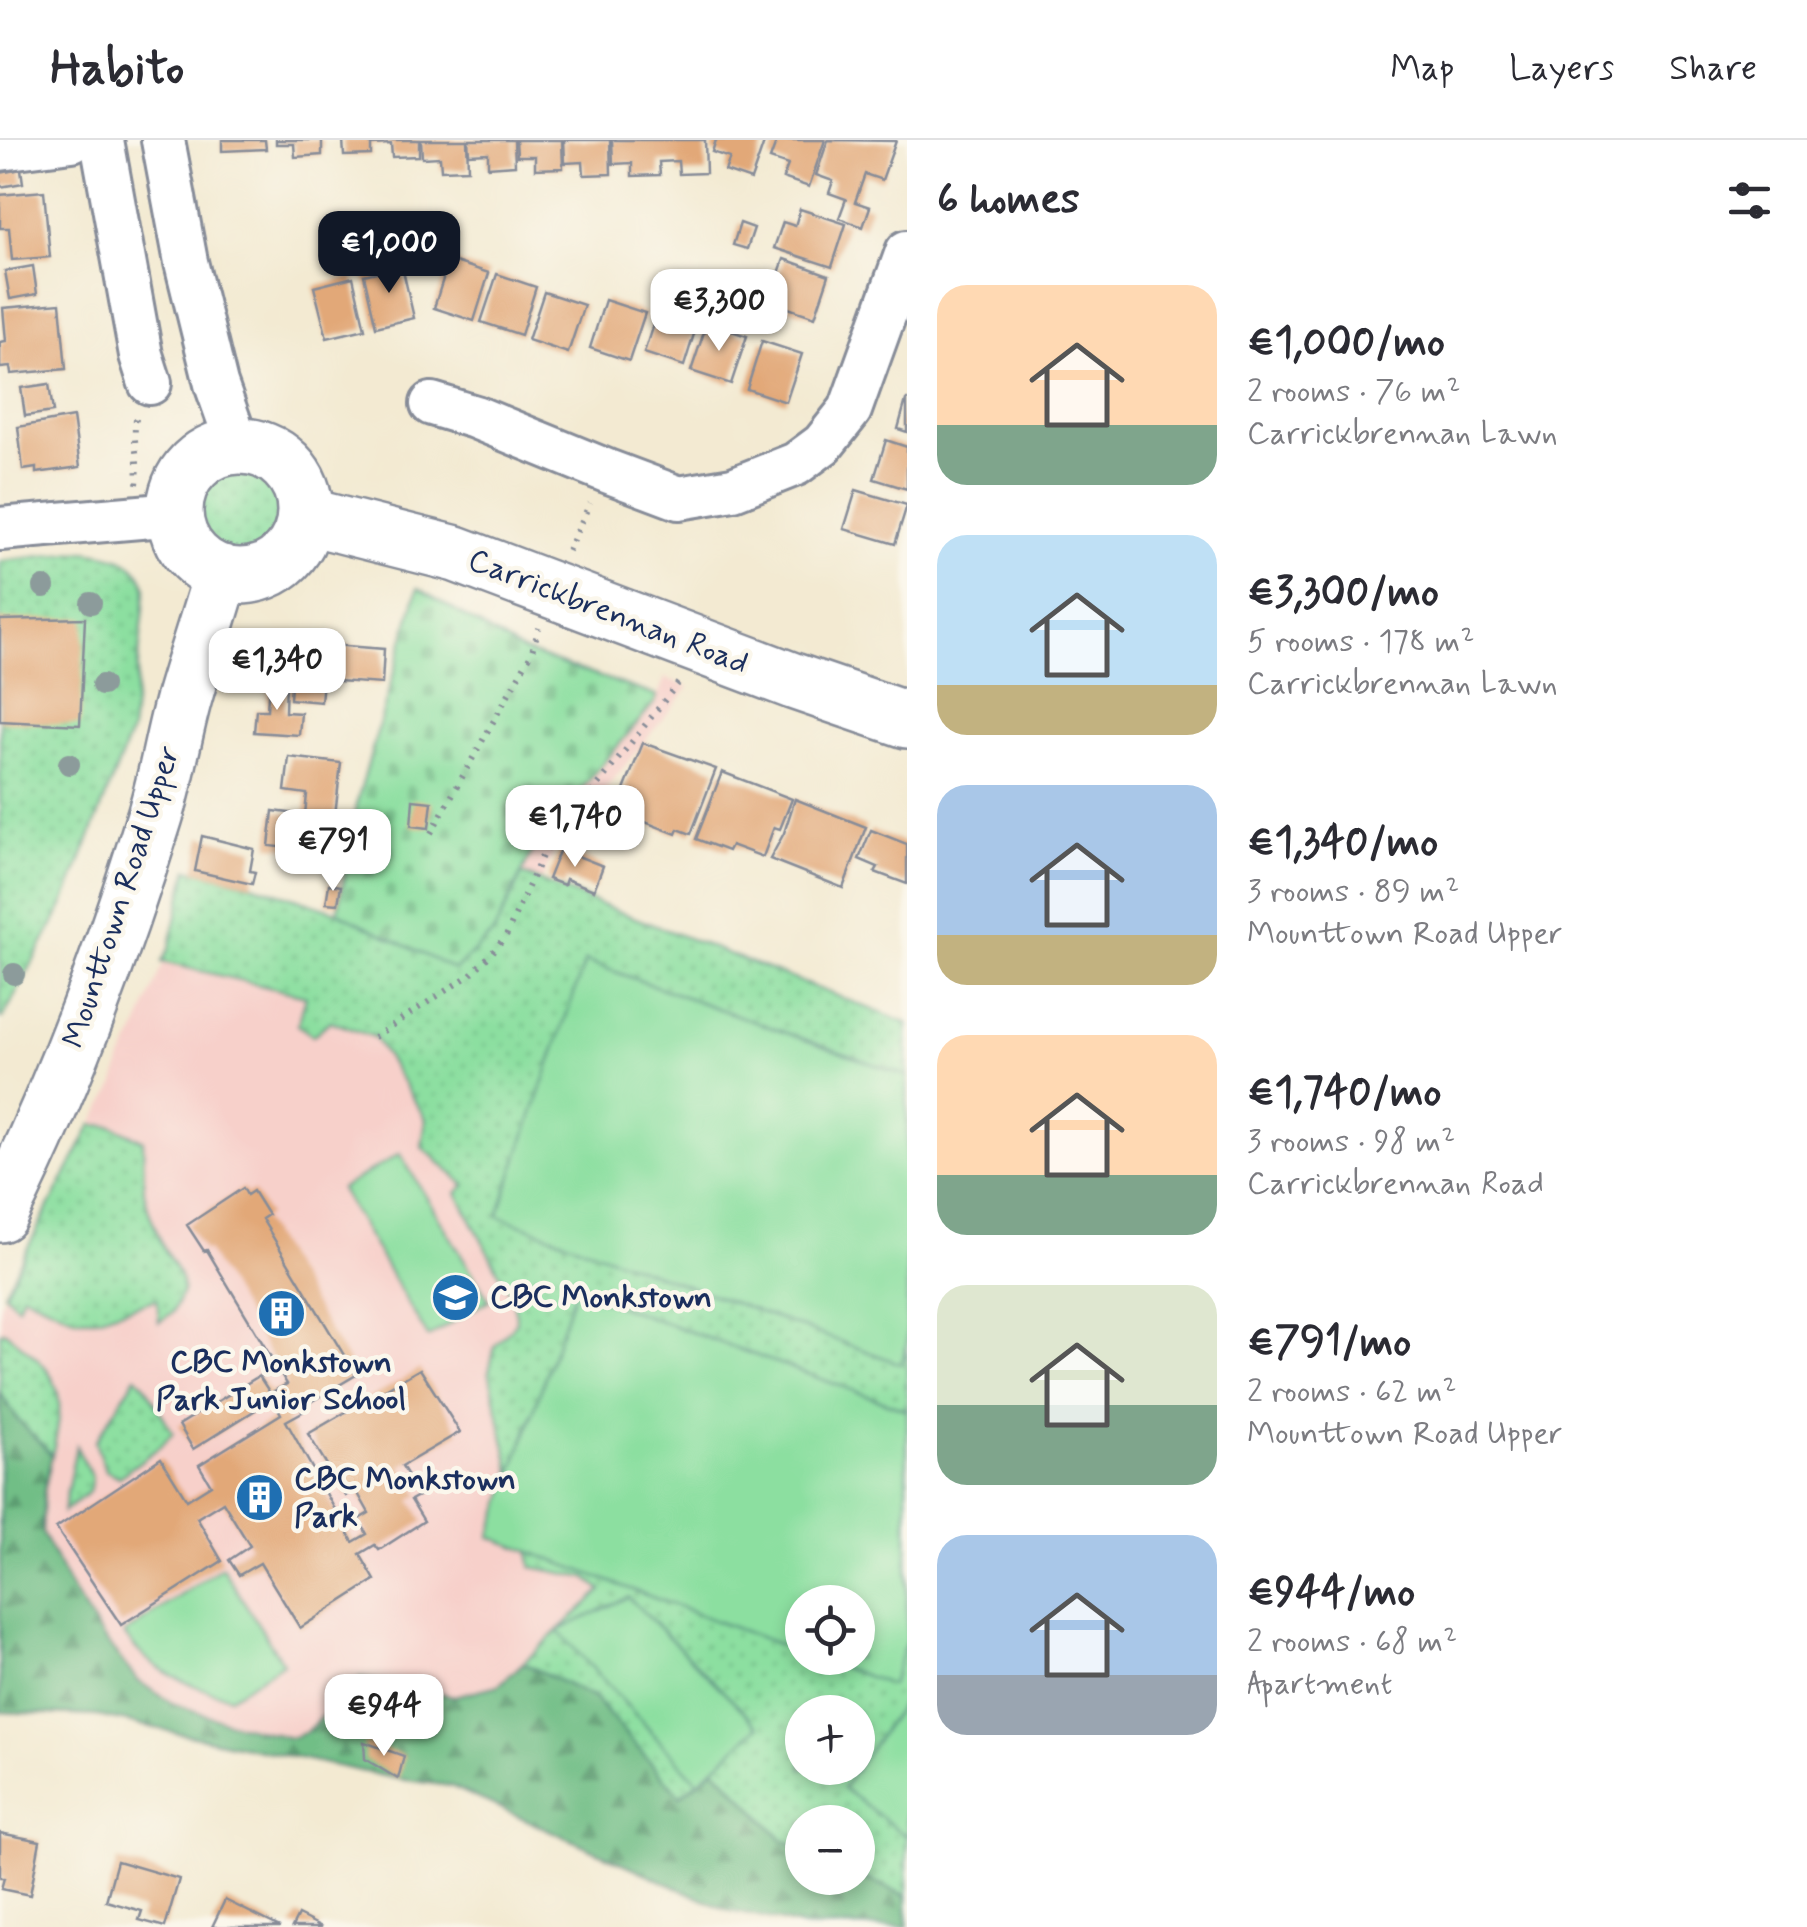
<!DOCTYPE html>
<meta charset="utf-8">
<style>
:root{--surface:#fff;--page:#f7f7f7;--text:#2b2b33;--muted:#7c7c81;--line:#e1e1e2;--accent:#111827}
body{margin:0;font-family:Mynerve,sans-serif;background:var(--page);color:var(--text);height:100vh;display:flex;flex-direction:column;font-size:38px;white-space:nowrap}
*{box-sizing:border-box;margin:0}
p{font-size:32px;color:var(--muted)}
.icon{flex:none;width:55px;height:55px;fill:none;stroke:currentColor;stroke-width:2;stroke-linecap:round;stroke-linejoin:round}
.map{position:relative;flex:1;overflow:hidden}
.details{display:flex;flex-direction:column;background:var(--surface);width:900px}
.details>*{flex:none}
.fabs{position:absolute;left:785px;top:1445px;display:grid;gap:20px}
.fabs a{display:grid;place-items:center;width:90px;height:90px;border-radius:50%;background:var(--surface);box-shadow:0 5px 15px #0003;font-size:50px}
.price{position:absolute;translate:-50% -85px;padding:0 22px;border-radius:20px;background:#fff;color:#222;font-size:32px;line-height:65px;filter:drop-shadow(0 2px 5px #0008)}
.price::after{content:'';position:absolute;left:50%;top:60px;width:30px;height:22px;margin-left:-15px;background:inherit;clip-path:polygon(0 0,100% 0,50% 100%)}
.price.selected{background:var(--accent);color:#fff}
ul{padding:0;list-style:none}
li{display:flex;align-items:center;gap:30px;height:250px;padding:0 30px}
li span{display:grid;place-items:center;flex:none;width:280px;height:200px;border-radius:30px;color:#555}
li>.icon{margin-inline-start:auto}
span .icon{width:120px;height:120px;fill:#fffc;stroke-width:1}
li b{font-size:42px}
h2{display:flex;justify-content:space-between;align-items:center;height:120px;padding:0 30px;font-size:42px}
header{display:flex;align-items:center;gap:60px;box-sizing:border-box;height:140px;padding:0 50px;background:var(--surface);border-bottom:2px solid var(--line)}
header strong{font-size:48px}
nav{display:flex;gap:55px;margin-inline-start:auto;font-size:35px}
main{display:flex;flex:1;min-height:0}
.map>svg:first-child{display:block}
.built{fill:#f7d0ca;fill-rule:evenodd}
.grass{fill:url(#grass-dots);stroke:#54877f;stroke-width:2.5;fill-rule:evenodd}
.forest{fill:url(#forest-firs);stroke:#467672;stroke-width:2.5}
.cemetery{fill:url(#cemetery-stones);stroke:#54877f;stroke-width:2.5}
.garden{fill:#8cdfa0;stroke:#54877f;stroke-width:2.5}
.building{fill:#e2a878}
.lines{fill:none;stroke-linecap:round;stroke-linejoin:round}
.minor-casing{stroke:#878c98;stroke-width:48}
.major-casing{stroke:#878c98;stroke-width:60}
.path{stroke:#878c98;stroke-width:6;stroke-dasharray:2.5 8;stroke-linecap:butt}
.minor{stroke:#fff;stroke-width:42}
.major{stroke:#fff;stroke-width:55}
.tree{fill:#8c9b9b}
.labels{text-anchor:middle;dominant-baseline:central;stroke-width:9;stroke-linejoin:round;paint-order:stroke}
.street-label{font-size:32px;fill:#1b2f5e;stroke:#fbf7ec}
.poi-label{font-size:32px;font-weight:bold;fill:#1b2f5e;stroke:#fbf7ec;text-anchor:start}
</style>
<header>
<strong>Habito</strong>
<nav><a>Map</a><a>Layers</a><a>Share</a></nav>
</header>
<main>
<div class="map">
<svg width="907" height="1787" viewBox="0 0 907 1787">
<defs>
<pattern id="grass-dots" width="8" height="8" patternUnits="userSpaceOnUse" patternTransform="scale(2.5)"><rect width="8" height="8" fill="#8cdfa0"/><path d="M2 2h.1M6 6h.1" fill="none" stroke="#78c08c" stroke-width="1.8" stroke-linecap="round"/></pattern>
<pattern id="forest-firs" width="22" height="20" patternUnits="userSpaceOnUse" patternTransform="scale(2.5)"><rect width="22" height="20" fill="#71be86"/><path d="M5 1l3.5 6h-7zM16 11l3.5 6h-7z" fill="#5c9b71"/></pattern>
<pattern id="cemetery-stones" width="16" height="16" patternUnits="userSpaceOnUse" patternTransform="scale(2.5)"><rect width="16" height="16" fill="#8cdfa0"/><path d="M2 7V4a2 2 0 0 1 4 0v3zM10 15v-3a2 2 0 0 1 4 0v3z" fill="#78c08c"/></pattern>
</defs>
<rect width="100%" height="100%" fill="#fbf7ec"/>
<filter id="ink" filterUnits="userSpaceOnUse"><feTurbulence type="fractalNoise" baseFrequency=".01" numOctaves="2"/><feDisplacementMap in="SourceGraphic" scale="20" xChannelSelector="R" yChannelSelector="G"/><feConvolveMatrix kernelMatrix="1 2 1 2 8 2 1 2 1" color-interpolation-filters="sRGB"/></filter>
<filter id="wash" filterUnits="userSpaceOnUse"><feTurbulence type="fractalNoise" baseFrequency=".0048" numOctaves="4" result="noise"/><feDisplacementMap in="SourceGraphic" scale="40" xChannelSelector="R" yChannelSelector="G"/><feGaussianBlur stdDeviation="2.25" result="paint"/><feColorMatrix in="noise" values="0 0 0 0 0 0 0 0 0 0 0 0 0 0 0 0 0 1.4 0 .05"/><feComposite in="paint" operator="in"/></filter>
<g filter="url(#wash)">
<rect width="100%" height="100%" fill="#f3ead2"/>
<path class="built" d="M665,538L689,547L555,711L541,742L907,883V1787H805L727,1770L594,1712L451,1646L398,1639L98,1576L0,1572V1164L80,1005L114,947L122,919L136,893L169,809L188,729L252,744L338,772L455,829L494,792L536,703L655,562ZM802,1462H858V1518H802ZM802,1572H858V1628H802ZM802,1682H858V1738H802Z"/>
<g class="grass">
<circle cx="240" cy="370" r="54"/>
<path d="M85,411C111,414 139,419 146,448L131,592L64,764L3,878H0V421Z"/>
<path d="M188,729L252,744L338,772L455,829L494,792L522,734L907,883V1756L858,1735V1682H802V1709L782,1699L715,1628L681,1657L594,1558L523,1523L602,1450L586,1438L532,1427L489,1231L495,1206L517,1181L512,1157L457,1053L465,1045L422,1007L426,979L374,897L330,881L313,896L298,885L306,856L162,822L169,809ZM802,1462H858V1518H802ZM802,1572H858V1628H802Z"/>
<polygon points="92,985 112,986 143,1000 144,1051 149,1072 164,1109 180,1136 183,1151 173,1172 159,1182 157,1159 97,1178 75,1178 23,1154 18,1166 4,1153"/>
<path d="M4,1191C58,1233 69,1246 52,1315L17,1280L0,1253V1192Z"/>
<polygon points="136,1237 145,1245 173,1293 158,1308 119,1337 105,1330 95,1302"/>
<polygon points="76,1306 92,1338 89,1352 63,1372"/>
</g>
<polygon class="forest" points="0,1253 18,1280 52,1315 44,1352 42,1393 69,1446 100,1494 138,1541 172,1563 224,1581 290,1598 306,1592 361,1538 454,1556 499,1545 523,1523 594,1558 680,1656 715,1628 782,1699 802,1709 802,1738 858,1738 858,1735 907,1756 907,1787 805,1787 727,1770 451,1646 398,1639 98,1576 0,1572"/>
<polygon class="cemetery" points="418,448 520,510 657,556 655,562 536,703 494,792 455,830 338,772 358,659"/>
<g class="garden">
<polygon points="585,821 907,936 907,1206 901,1224 498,1076"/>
<polygon points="400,1014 489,1160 428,1197 340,1049"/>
<polygon points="575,1150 907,1270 907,1499 891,1545 816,1518 858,1518 858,1462 802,1462 802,1513 490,1397"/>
<path d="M222,1427L283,1523L230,1557C188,1546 149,1530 124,1494Z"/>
<polygon points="628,1457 759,1586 698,1642 558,1491"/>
<polygon points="907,1556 907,1697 843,1648"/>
</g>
<g id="blocks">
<g class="building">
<polygon points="222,0 265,0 266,9 222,11"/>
<polygon points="276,0 322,0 322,15 295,17 294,4 276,4"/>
<polygon points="343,0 371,0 371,15 344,16"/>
<polygon points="373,0 419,0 419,16 392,17 391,4 373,5"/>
<polygon points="421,0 467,0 468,29 441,30 440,17 422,18"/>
<polygon points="468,0 514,0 515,25 488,27 488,13 469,14"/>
<polygon points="516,0 562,0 563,28 535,29 535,16 517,16"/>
<polygon points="564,0 610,0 611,34 584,35 583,22 565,23"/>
<polygon points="612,0 705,0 706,33 679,34 678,21 659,22 660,35 632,36 632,23 613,24"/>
<polygon points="716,0 765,0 751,40 725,31 730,18 712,12"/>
<polygon points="777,0 825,0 809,47 783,38 788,25 770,19"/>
<polygon points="828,0 896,1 882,40 865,34 855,62 870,67 863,87 839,78 846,59 829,53 833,41 816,35"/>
<polygon points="21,29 23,43 0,47 0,33"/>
<polygon points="44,51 50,117 12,120 9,88 0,88 0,55"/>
<polygon points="800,69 846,84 832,127 774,108 783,82 795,86"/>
<polygon points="740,83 754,88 747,109 733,105"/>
<polygon points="784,119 829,135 815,177 758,158 766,132 778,136"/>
<polygon points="449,120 489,133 474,181 434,168"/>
<polygon points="33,126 37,154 10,159 5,131"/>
<polygon points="402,126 414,178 376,187 364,135"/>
<polygon points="497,134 536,147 521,195 481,182"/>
<polygon points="353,137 365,189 327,198 314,147"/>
<polygon points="544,152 584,165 568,213 528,200"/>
<polygon points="605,160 645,173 629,221 590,208"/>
<polygon points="60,163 66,229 11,234 10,227 0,228 0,202 6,201 3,168"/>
<polygon points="659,165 699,178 684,226 644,213"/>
<polygon points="707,183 747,196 731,244 691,231"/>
<polygon points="762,201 802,214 786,262 747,249"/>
<polygon points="49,244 53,272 25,276 21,248"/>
<polygon points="906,260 907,260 907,292 898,289"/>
<polygon points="73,277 80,327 36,333 36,328 23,330 18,287"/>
<polygon points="886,300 907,307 907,349 874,339"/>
<polygon points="856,350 907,365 895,404 844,389"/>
<polygon points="85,478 80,585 0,581 0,480"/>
<polygon points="294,502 384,509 382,544 323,540 321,562 290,559"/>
<polygon points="269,540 286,541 285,572 301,573 299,595 254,592 256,570 267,570"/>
<polygon points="643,603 716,629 691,694 678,689 676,694 635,678 633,682 614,675"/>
<polygon points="289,617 341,623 329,727 298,723 300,709 269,706 273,671 305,675 307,654 285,651"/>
<polygon points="722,632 792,659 780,689 774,687 763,717 731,705 728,711 696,699"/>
<polygon points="795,659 866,687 843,748 770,719 784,693"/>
<polygon points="413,660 432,662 429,688 411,686"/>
<polygon points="871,690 907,704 907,744 875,732 878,727 859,719"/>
<polygon points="202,696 254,709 250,731 255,732 252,744 195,731"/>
<polygon points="560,709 603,726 594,750 566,739 564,745 548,739"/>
<polygon points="329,744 341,746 338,764 326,763"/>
<polygon points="243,1048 247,1055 253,1051 268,1075 262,1079 356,1235 302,1267 304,1271 286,1281 353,1402 367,1394 359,1379 369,1373 356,1350 346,1356 308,1294 420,1229 460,1292 402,1326 420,1355 411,1360 424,1381 379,1410 375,1405 360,1414 375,1440 300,1488 260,1423 239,1435 229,1420 250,1406 223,1362 197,1378 222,1421 121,1485 56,1388 161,1318 187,1360 211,1345 199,1325 281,1274 273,1259 193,1309 179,1285 259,1236 270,1253 287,1244 207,1110 204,1111 187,1085"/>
<polygon points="364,1602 404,1616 398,1639 365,1619"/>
<polygon points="0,1693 40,1701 30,1755 1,1749 4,1738 0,1738"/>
<polygon points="117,1721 179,1739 165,1787 139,1780 142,1771 106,1761"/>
<polygon points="225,1760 280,1787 212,1787"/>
<polygon points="298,1775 322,1787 292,1787"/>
</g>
</g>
</g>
<g filter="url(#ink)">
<use href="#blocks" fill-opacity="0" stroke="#878c98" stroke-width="2.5"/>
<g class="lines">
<defs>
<g id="minor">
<polyline points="102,0 141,215 150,243"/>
<polyline points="163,0 186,122 216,244 238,306"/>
<polyline points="0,9 72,0"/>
<polyline points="432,264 475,277 607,331 679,358 733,349 796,324 823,304 850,270 907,112"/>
<polyline points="0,389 175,374"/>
</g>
<g id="major">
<circle cx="240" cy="371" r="65"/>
<polyline points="306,376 456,414 793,541 907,580"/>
<path d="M0,1074C64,946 113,812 155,676C167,637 173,596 184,557C196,516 210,474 222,433"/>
</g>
</defs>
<use href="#minor" class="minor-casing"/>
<use href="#major" class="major-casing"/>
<g class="path">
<path d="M137,344C140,321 130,294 138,272"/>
<polyline points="568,411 590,363"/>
<polyline points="431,693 531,514 539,488"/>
<polyline points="374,897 470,835 492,813 507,794 542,716 679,542"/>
</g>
<use href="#minor" class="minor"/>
<use href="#major" class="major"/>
</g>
<g class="tree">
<circle cx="44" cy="447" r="11"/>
<circle cx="91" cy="463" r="11"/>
<circle cx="102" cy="545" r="11"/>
<circle cx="69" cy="624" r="11"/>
<circle cx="14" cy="834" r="11"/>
</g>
</g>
<defs>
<symbol id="school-disc" viewBox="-11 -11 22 22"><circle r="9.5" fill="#1f6fb2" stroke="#fbf7ec"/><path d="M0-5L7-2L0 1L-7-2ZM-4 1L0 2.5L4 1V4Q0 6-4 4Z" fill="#fff"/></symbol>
<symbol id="building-disc" viewBox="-11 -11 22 22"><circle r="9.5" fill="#1f6fb2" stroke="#fbf7ec"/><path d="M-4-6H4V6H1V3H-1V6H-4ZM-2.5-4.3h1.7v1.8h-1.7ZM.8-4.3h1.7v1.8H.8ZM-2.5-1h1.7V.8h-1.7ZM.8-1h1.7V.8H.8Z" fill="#fff"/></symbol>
</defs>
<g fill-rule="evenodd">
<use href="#school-disc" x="428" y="1130" width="55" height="55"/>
<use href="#building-disc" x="254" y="1146" width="55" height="55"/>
<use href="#building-disc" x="232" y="1330" width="55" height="55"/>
</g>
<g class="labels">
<g class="street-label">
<text transform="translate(608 472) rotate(21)">Carrickbrennan Road</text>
<text transform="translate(122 757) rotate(-72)">Mounttown Road Upper</text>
</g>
<g class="poi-label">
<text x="490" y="1158">CBC Monkstown</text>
<text x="281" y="1223" text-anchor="middle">CBC Monkstown<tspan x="281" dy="37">Park Junior School</tspan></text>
<text x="294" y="1340">CBC Monkstown<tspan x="294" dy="37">Park</tspan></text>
</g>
</g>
</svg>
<div class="fabs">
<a><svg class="icon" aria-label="locate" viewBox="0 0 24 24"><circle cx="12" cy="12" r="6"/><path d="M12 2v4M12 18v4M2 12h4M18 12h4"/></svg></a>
<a>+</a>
<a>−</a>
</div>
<b class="price selected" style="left:389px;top:156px">€1,000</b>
<b class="price" style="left:719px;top:214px">€3,300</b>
<b class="price" style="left:277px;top:573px">€1,340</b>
<b class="price" style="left:575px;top:730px">€1,740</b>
<b class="price" style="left:333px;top:754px">€791</b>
<b class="price" style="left:384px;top:1619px">€944</b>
</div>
<section class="details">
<h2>6 homes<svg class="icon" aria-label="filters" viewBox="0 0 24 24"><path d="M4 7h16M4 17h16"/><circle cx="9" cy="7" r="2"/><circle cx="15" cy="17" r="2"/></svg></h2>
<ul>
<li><span style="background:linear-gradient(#ffd9b3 70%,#7fa58c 0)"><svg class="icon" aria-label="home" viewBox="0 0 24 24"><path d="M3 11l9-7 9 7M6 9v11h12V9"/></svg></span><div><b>€1,000/mo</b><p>2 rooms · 76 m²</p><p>Carrickbrennan Lawn</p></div></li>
<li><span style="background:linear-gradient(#bfe0f5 75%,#c2b280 0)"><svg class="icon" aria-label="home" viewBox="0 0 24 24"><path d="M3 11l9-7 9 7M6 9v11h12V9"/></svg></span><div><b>€3,300/mo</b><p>5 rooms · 178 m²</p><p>Carrickbrennan Lawn</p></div></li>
<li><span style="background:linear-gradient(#a9c7e8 75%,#c2b280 0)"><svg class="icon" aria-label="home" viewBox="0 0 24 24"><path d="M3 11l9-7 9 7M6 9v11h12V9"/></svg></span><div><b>€1,340/mo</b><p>3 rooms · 89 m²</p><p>Mounttown Road Upper</p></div></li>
<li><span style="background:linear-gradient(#ffd9b3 70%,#7fa58c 0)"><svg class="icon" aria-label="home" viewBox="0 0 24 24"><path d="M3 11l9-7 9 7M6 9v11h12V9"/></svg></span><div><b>€1,740/mo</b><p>3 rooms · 98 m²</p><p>Carrickbrennan Road</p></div></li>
<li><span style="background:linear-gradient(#dfe7d0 60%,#7fa58c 0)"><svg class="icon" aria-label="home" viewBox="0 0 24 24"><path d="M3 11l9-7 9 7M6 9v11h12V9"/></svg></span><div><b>€791/mo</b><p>2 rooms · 62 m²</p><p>Mounttown Road Upper</p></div></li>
<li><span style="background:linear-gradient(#a9c7e8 70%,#9aa5b1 0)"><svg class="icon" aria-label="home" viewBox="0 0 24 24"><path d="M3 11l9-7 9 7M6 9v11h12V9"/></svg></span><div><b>€944/mo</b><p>2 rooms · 68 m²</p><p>Apartment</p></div></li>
</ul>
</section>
</main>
